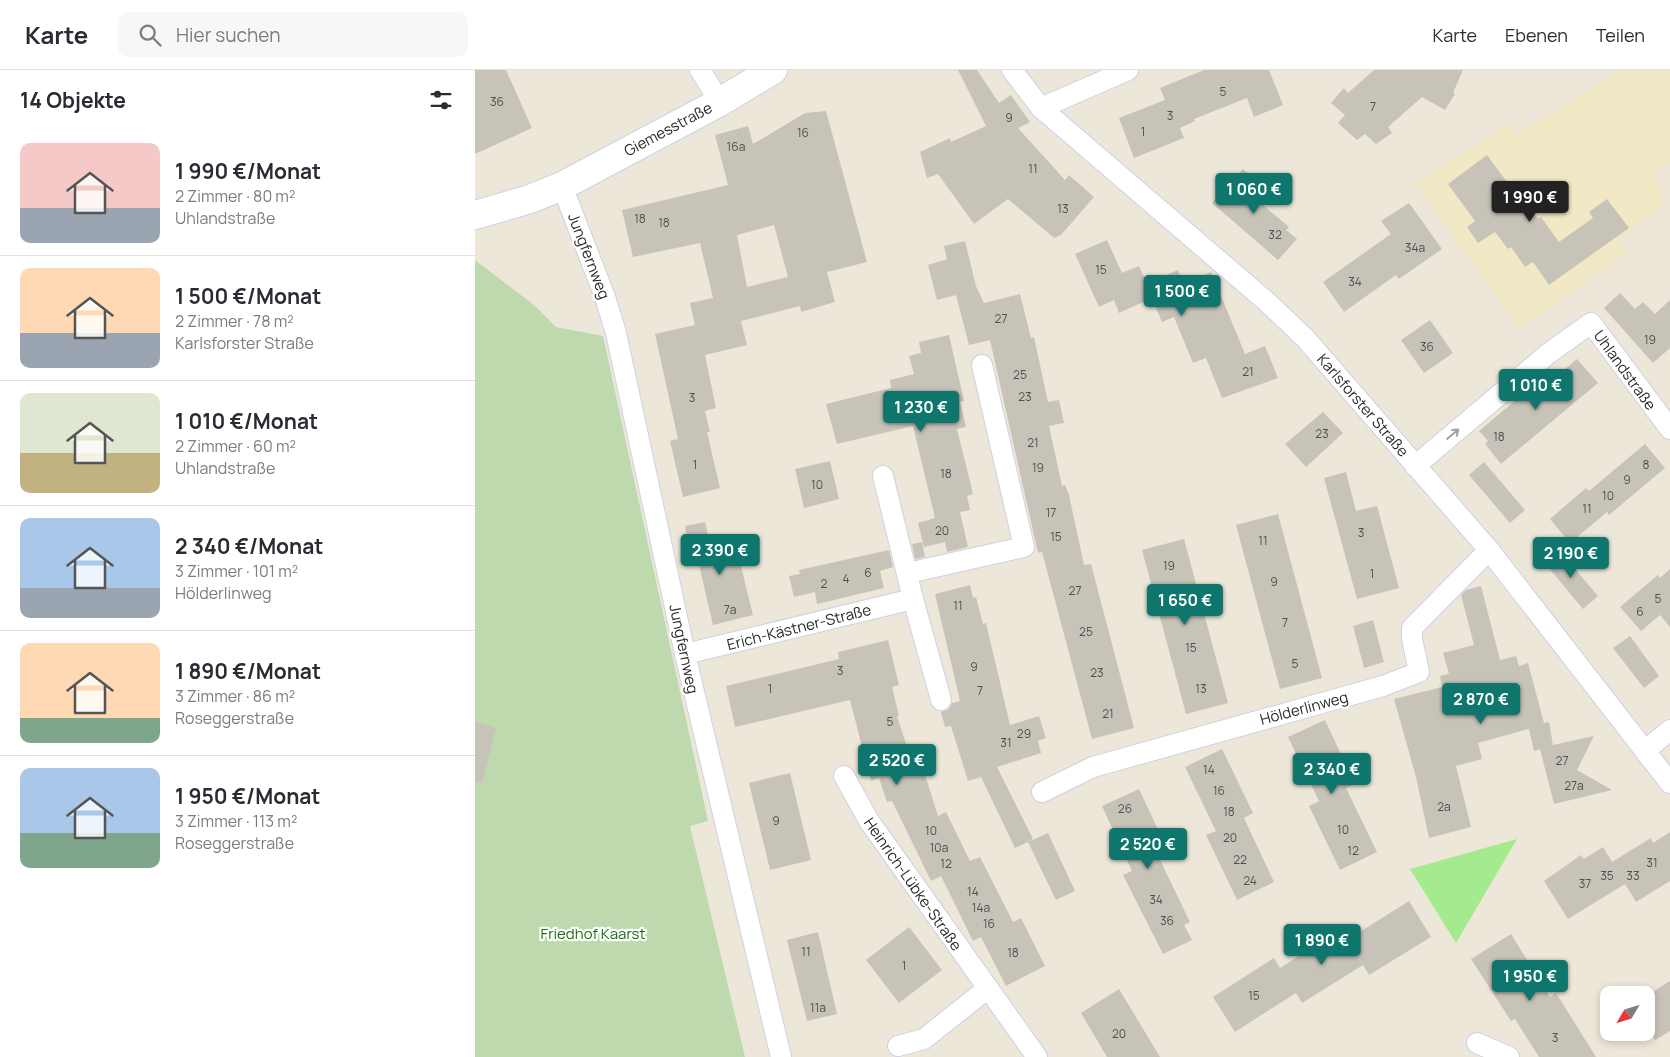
<!DOCTYPE html>
<html lang="de">
<meta charset="utf-8">
<style>
:root{--surface:#fff;--page:#f7f7f7;--text:#2b2b33;--muted:#7c7c81;--line:#e1e1e2;--accent:#0f766e}
body{margin:0;font-family:Manrope,sans-serif;background:var(--page);color:var(--text);height:100vh;display:flex;flex-direction:column;font-size:19px;white-space:nowrap}
*{box-sizing:border-box;margin:0}
p{font-size:16px;color:var(--muted)}
.icon{flex:none;width:28px;height:28px;fill:none;stroke:currentColor;stroke-width:2;stroke-linecap:round;stroke-linejoin:round}
.map{position:relative;flex:1;overflow:hidden}
.side{display:flex;flex-direction:column;background:var(--surface);width:475px}
.side>*{flex:none}
.needle{width:32px;rotate:232deg}
.buttons{position:absolute;left:1125px;top:916px;display:grid;gap:10px}
.buttons a{display:grid;place-items:center;width:55px;height:55px;border-radius:10px;background:var(--surface);box-shadow:0 2px 8px #0003;font-size:25px}
.price{position:absolute;translate:-50% -42px;padding:0 11px;border-radius:5px;background:var(--accent);color:#fff;font-size:16px;line-height:32px;filter:drop-shadow(0 1px 2px #0008)}
.price::after{content:'';position:absolute;left:50%;top:30px;width:15px;height:11px;margin-left:-8px;background:inherit;clip-path:polygon(0 0,100% 0,50% 100%)}
.price.active{background:#222;color:#fff}
ul{padding:0;list-style:none}
li{display:flex;align-items:center;gap:15px;height:125px;padding:0 20px}
li+li{border-top:1px solid var(--line)}
li span{display:grid;place-items:center;flex:none;width:140px;height:100px;border-radius:10px;color:#555}
li>.icon{margin-inline-start:auto}
span .icon{width:60px;height:60px;fill:#fffc;stroke-width:1}
li b{font-size:21px}
h2{display:flex;justify-content:space-between;align-items:center;height:60px;padding:0 20px;font-size:21px}
header{display:flex;align-items:center;gap:30px;box-sizing:border-box;height:70px;padding:0 25px;background:var(--surface);border-bottom:1px solid var(--line)}
header strong{font-size:24px}
nav{display:flex;gap:28px;margin-inline-start:auto;font-size:18px}
.search{width:350px;height:45px;background:var(--page);display:flex;align-items:center;gap:12px;box-sizing:border-box;padding:0 18px;border-radius:10px;color:var(--muted);font-size:19px}
main{display:flex;flex:1;min-height:0}
.map>svg:first-child{display:block}
.education{fill:#f1e8c6}
.green{fill:#a4ea8f}
.cemetery{fill:#bed9ae}
.building{fill:#c8c3b9;fill-rule:evenodd}
.lines{fill:none;stroke-linecap:round;stroke-linejoin:round}
.street-casing{stroke:#ced0e4;stroke-width:22}
.secondary-casing{stroke:#ced0e4;stroke-width:30}
.street{stroke:#fff;stroke-width:20}
.secondary{stroke:#fff;stroke-width:28}
.oneway{stroke:#9f9f9f}
.labels{text-anchor:middle;dominant-baseline:central;stroke-width:4.5;stroke-linejoin:round;paint-order:stroke}
.number-label{font-size:12px;fill:#51504d}
.street-label{font-size:15px;fill:#292929;stroke:#fff}
.park-label{font-size:15px;fill:#1a6e11;stroke:#fff}
</style>
<header>
<strong>Karte</strong>
<div class="search"><svg class="icon" aria-label="search" viewBox="0 0 24 24"><circle cx="10" cy="10" r="6"/><path d="M15 15l6 6"/></svg>Hier suchen</div>
<nav><a>Karte</a><a>Ebenen</a><a>Teilen</a></nav>
</header>
<main>
<section class="side">
<h2>14 Objekte<svg class="icon" aria-label="filters" viewBox="0 0 24 24"><path d="M4 7h16M4 17h16"/><circle cx="9" cy="7" r="2"/><circle cx="15" cy="17" r="2"/></svg></h2>
<ul>
<li><span style="background:linear-gradient(#f6c9c9 65%,#9aa5b1 0)"><svg class="icon" aria-label="home" viewBox="0 0 24 24"><path d="M3 11l9-7 9 7M6 9v11h12V9"/></svg></span><div><b>1 990 €/Monat</b><p>2 Zimmer · 80 m²</p><p>Uhlandstraße</p></div></li>
<li><span style="background:linear-gradient(#ffd9b3 65%,#9aa5b1 0)"><svg class="icon" aria-label="home" viewBox="0 0 24 24"><path d="M3 11l9-7 9 7M6 9v11h12V9"/></svg></span><div><b>1 500 €/Monat</b><p>2 Zimmer · 78 m²</p><p>Karlsforster Straße</p></div></li>
<li><span style="background:linear-gradient(#dfe7d0 60%,#c2b280 0)"><svg class="icon" aria-label="home" viewBox="0 0 24 24"><path d="M3 11l9-7 9 7M6 9v11h12V9"/></svg></span><div><b>1 010 €/Monat</b><p>2 Zimmer · 60 m²</p><p>Uhlandstraße</p></div></li>
<li><span style="background:linear-gradient(#a9c7e8 70%,#9aa5b1 0)"><svg class="icon" aria-label="home" viewBox="0 0 24 24"><path d="M3 11l9-7 9 7M6 9v11h12V9"/></svg></span><div><b>2 340 €/Monat</b><p>3 Zimmer · 101 m²</p><p>Hölderlinweg</p></div></li>
<li><span style="background:linear-gradient(#ffd9b3 75%,#7fa58c 0)"><svg class="icon" aria-label="home" viewBox="0 0 24 24"><path d="M3 11l9-7 9 7M6 9v11h12V9"/></svg></span><div><b>1 890 €/Monat</b><p>3 Zimmer · 86 m²</p><p>Roseggerstraße</p></div></li>
<li><span style="background:linear-gradient(#a9c7e8 65%,#7fa58c 0)"><svg class="icon" aria-label="home" viewBox="0 0 24 24"><path d="M3 11l9-7 9 7M6 9v11h12V9"/></svg></span><div><b>1 950 €/Monat</b><p>3 Zimmer · 113 m²</p><p>Roseggerstraße</p></div></li>
</ul>
</section>
<div class="map">
<svg width="1195" height="987" viewBox="0 0 1195 987">
<rect width="100%" height="100%" fill="#ede7d9"/>
<polygon class="education" points="1145,0 1195,0 1195,92 1178,105 1187,118 1186,138 1143,170 1152,183 1044,259 940,113 1034,53 1041,65"/>
<polygon class="green" points="1042,769 981,873 935,799"/>
<polygon class="cemetery" points="0,190 59,235 81,257 128,266 233,751 215,756 270,987 0,987"/>
<g class="building">
<polygon points="0,0 31,0 57,58 0,84"/>
<polygon points="483,0 502,0 524,33 536,25 555,52 543,58 590,110 594,105 619,127 586,165 579,168 533,129 499,154 463,104 452,108 445,82 475,68 476,72 511,56"/>
<polygon points="729,0 794,0 808,35 779,47 772,28 719,49 720,51 705,58 709,68 659,88 644,48 690,30 685,18"/>
<polygon points="899,0 988,0 978,23 980,24 970,40 947,27 913,57 917,63 901,74 890,64 882,70 863,53 870,45 856,33 869,18 873,23"/>
<path d="M351,41L392,192L352,202L360,232L326,242L325,236L266,251L272,275L230,285L241,338L230,341L235,362H232L245,418L208,427L195,371L203,369L180,264L220,255L215,233L238,228L225,173L158,187L147,140L253,115L240,65L273,56L278,74L330,43ZM299,155L313,207L272,217L262,165Z"/>
<polygon points="1012,85 1043,127 1046,125 1063,149 1066,147 1084,172 1118,148 1114,142 1132,129 1154,158 1074,215 1058,192 1050,197 1036,177 1033,179 1020,162 1003,173 992,157 1000,151 973,114"/>
<polygon points="768,99 792,120 783,131 814,157 811,160 822,169 803,190 737,133"/>
<polygon points="934,133 967,179 924,209 921,205 869,242 848,212 916,164 906,151"/>
<polygon points="632,170 647,203 664,196 672,214 703,200 708,215 736,202 770,284 790,276 803,308 747,328 731,288 718,293 699,247 687,252 677,228 644,243 639,230 624,237 600,184"/>
<polygon points="490,171 501,216 509,233 545,224 556,268 559,267 573,332 584,330 589,353 574,356 587,416 590,415 594,425 609,495 616,494 659,658 617,669 567,482 563,483 515,270 494,275 481,225 462,230 453,195 472,189 469,176"/>
<polygon points="1145,223 1160,239 1168,232 1180,244 1195,230 1195,278 1178,293 1129,238"/>
<polygon points="955,250 978,283 949,303 926,270"/>
<polygon points="474,265 489,331 485,332 491,357 482,359 498,424 492,426 495,440 485,442 493,477 472,482 470,472 449,477 443,453 460,448 438,356 362,374 351,334 416,318 415,310 439,304 434,286 446,283 444,272"/>
<polygon points="1102,289 1123,313 1026,394 1010,374 1013,371 1004,361 1060,314 1065,320"/>
<polygon points="848,342 868,363 831,397 810,374"/>
<polygon points="1170,374 1190,398 1134,445 1132,442 1095,473 1075,449 1111,418 1114,421"/>
<polygon points="355,391 364,429 329,438 320,399"/>
<polygon points="1009,392 1050,440 1035,453 994,405"/>
<polygon points="871,402 881,441 902,436 924,518 882,529 849,408"/>
<polygon points="803,444 847,608 805,619 761,455"/>
<polygon points="230,452 235,474 259,468 278,545 238,555 220,478 214,480 210,456"/>
<polygon points="709,469 753,633 711,644 667,480"/>
<polygon points="447,472 450,487 440,489 437,474"/>
<polygon points="1083,479 1123,526 1108,539 1068,491"/>
<polygon points="414,480 418,497 405,501 409,518 342,534 340,522 319,527 314,506 325,504 324,500"/>
<polygon points="1195,499 1195,557 1185,545 1166,561 1145,537 1183,505 1185,508"/>
<polygon points="495,515 498,528 501,527 508,554 511,553 535,655 564,646 571,668 563,671 566,683 522,697 558,769 553,772 573,763 600,821 581,830 553,772 540,778 506,707 493,711 476,656 470,657 466,642 474,639 477,633 485,631 460,524"/>
<polygon points="1006,516 1025,590 1041,586 1044,596 1053,593 1069,653 1074,652 1078,675 1119,666 1102,700 1137,720 1079,734 1065,679 1059,681 1054,659 1003,673 1007,689 981,696 996,757 954,768 941,707 919,629 967,617 965,606 974,604 968,583 999,575 986,525 991,520"/>
<polygon points="898,550 909,592 889,598 878,556"/>
<polygon points="1155,566 1184,606 1169,618 1138,578"/>
<polygon points="413,570 424,615 417,617 424,646 422,646 439,698 447,695 463,746 471,742 495,791 505,787 538,852 546,848 570,896 531,916 506,867 498,871 466,806 456,811 417,731 412,732 404,708 396,711 375,630 260,657 251,616 364,589 363,582"/>
<polygon points="850,650 880,714 871,718 902,782 865,800 834,736 844,731 813,667"/>
<polygon points="0,652 21,658 7,713 0,712"/>
<polygon points="747,679 778,743 769,748 799,812 762,830 731,765 741,761 710,697"/>
<polygon points="315,703 336,790 295,800 274,713"/>
<polygon points="664,719 694,783 684,788 715,852 709,855 717,870 688,884 648,805 657,801 627,736"/>
<polygon points="1195,762 1195,811 1161,832 1150,814 1093,849 1069,811 1106,785 1109,789 1128,777 1137,792 1176,768 1178,773"/>
<polygon points="934,831 956,867 894,905 888,895 827,933 821,923 760,962 738,927 799,888 805,898 866,859 872,870"/>
<polygon points="434,857 467,900 424,933 391,890"/>
<polygon points="343,862 362,944 332,951 312,870"/>
<polygon points="1036,864 1075,927 1081,923 1121,987 1064,987 1040,949 1036,951 996,889"/>
<polygon points="1195,911 1195,961 1180,970 1171,955 1171,926"/>
<polygon points="644,919 685,987 632,987 606,943"/>
</g>
<g class="lines">
<defs>
<g id="street">
<polyline points="225,0 245,32"/>
<polyline points="537,0 566,38 792,232 830,268 1014,480 1195,713"/>
<polyline points="566,38 653,0"/>
<polyline points="87,116 130,227 141,263 210,584 306,987"/>
<polyline points="940,396 1074,283 1116,253 1195,359"/>
<polyline points="433,503 549,477 507,295"/>
<polyline points="438,529 466,630"/>
<polyline points="210,584 438,529 408,406"/>
<polyline points="1170,681 1195,660"/>
<polyline points="369,706 394,751 562,987"/>
<polyline points="567,722 618,697 908,616 944,602 937,569 937,558 1014,480"/>
<polyline points="1002,973 1034,987"/>
<polyline points="423,976 449,969 512,919"/>
</g>
<polyline id="secondary" points="0,145 55,129 87,116 245,32 298,0"/>
</defs>
<use href="#street" class="street-casing"/>
<use href="#secondary" class="secondary-casing"/>
<use href="#street" class="street"/>
<use href="#secondary" class="secondary"/>
</g>
<defs><path id="oneway-shaft" d="M-6 0H5M1.5-3L5.5 0L1.5 3" fill="none" stroke-width="1.6" stroke-linecap="round" stroke-linejoin="round" transform="scale(1.25)"/></defs>
<use class="oneway" href="#oneway-shaft" transform="translate(978 364) rotate(-40)"/>
<g class="labels">
<g class="number-label">
<text x="748" y="21">5</text>
<text x="22" y="31">36</text>
<text x="898" y="36">7</text>
<text x="695" y="45">3</text>
<text x="534" y="47">9</text>
<text x="668" y="61">1</text>
<text x="328" y="62">16</text>
<text x="261" y="76">16a</text>
<text x="558" y="98">11</text>
<text x="588" y="138">13</text>
<text x="165" y="148">18</text>
<text x="189" y="152">18</text>
<text x="800" y="164">32</text>
<text x="940" y="177">34a</text>
<text x="626" y="199">15</text>
<text x="880" y="211">34</text>
<text x="526" y="248">27</text>
<text x="1175" y="269">19</text>
<text x="952" y="276">36</text>
<text x="773" y="301">21</text>
<text x="545" y="304">25</text>
<text x="550" y="326">23</text>
<text x="217" y="327">3</text>
<text x="847" y="363">23</text>
<text x="1024" y="366">18</text>
<text x="558" y="372">21</text>
<text x="220" y="394">1</text>
<text x="1171" y="394">8</text>
<text x="563" y="397">19</text>
<text x="471" y="403">18</text>
<text x="1152" y="409">9</text>
<text x="342" y="414">10</text>
<text x="1133" y="425">10</text>
<text x="1112" y="438">11</text>
<text x="576" y="442">17</text>
<text x="467" y="460">20</text>
<text x="886" y="462">3</text>
<text x="581" y="466">15</text>
<text x="788" y="470">11</text>
<text x="694" y="495">19</text>
<text x="393" y="502">6</text>
<text x="897" y="503">1</text>
<text x="371" y="508">4</text>
<text x="799" y="511">9</text>
<text x="349" y="513">2</text>
<text x="600" y="520">27</text>
<text x="1183" y="528">5</text>
<text x="483" y="535">11</text>
<text x="255" y="539">7a</text>
<text x="1165" y="541">6</text>
<text x="810" y="552">7</text>
<text x="611" y="561">25</text>
<text x="716" y="577">15</text>
<text x="820" y="593">5</text>
<text x="499" y="596">9</text>
<text x="365" y="600">3</text>
<text x="622" y="602">23</text>
<text x="295" y="618">1</text>
<text x="726" y="618">13</text>
<text x="505" y="620">7</text>
<text x="633" y="643">21</text>
<text x="415" y="651">5</text>
<text x="549" y="663">29</text>
<text x="531" y="672">31</text>
<text x="1087" y="690">27</text>
<text x="734" y="699">14</text>
<text x="1099" y="715">27a</text>
<text x="744" y="720">16</text>
<text x="969" y="736">2a</text>
<text x="650" y="738">26</text>
<text x="754" y="741">18</text>
<text x="301" y="750">9</text>
<text x="868" y="759">10</text>
<text x="456" y="760">10</text>
<text x="755" y="767">20</text>
<text x="464" y="777">10a</text>
<text x="878" y="780">12</text>
<text x="765" y="789">22</text>
<text x="1177" y="792">31</text>
<text x="471" y="793">12</text>
<text x="1132" y="805">35</text>
<text x="1158" y="805">33</text>
<text x="775" y="810">24</text>
<text x="1110" y="813">37</text>
<text x="498" y="821">14</text>
<text x="681" y="829">34</text>
<text x="506" y="837">14a</text>
<text x="692" y="850">36</text>
<text x="514" y="853">16</text>
<text x="331" y="881">11</text>
<text x="538" y="882">18</text>
<text x="429" y="895">1</text>
<text x="779" y="925">15</text>
<text x="343" y="937">11a</text>
<text x="644" y="963">20</text>
<text x="1080" y="967">3</text>
</g>
<g class="street-label">
<text transform="translate(193 59) rotate(-28)">Giemesstraße</text>
<text transform="translate(114 186) rotate(69)">Jungfernweg</text>
<text transform="translate(1150 300) rotate(54)">Uhlandstraße</text>
<text transform="translate(888 335) rotate(49)">Karlsforster Straße</text>
<text transform="translate(324 557) rotate(-14)">Erich-Kästner-Straße</text>
<text transform="translate(209 579) rotate(78)">Jungfernweg</text>
<text transform="translate(829 638) rotate(-15)">Hölderlinweg</text>
<text transform="translate(438 814) rotate(55)">Heinrich-Lübke-Straße</text>
</g>
<g class="park-label">
<text x="118" y="863">Friedhof Kaarst</text>
</g>
</g>
</svg>
<div class="buttons">
<a><svg class="needle" viewBox="-14 -14 28 28"><path d="M0-13l5 13h-10z" fill="#e53935"/><path d="M0 13l5-13h-10z" fill="#7c7c81"/></svg></a>
</div>
<b class="price" style="left:779px;top:145px">1 060 €</b>
<b class="price active" style="left:1055px;top:153px">1 990 €</b>
<b class="price" style="left:707px;top:247px">1 500 €</b>
<b class="price" style="left:1061px;top:341px">1 010 €</b>
<b class="price" style="left:446px;top:363px">1 230 €</b>
<b class="price" style="left:245px;top:506px">2 390 €</b>
<b class="price" style="left:1096px;top:509px">2 190 €</b>
<b class="price" style="left:710px;top:556px">1 650 €</b>
<b class="price" style="left:1006px;top:655px">2 870 €</b>
<b class="price" style="left:422px;top:716px">2 520 €</b>
<b class="price" style="left:857px;top:725px">2 340 €</b>
<b class="price" style="left:673px;top:800px">2 520 €</b>
<b class="price" style="left:847px;top:896px">1 890 €</b>
<b class="price" style="left:1055px;top:932px">1 950 €</b>
</div>
</main>
